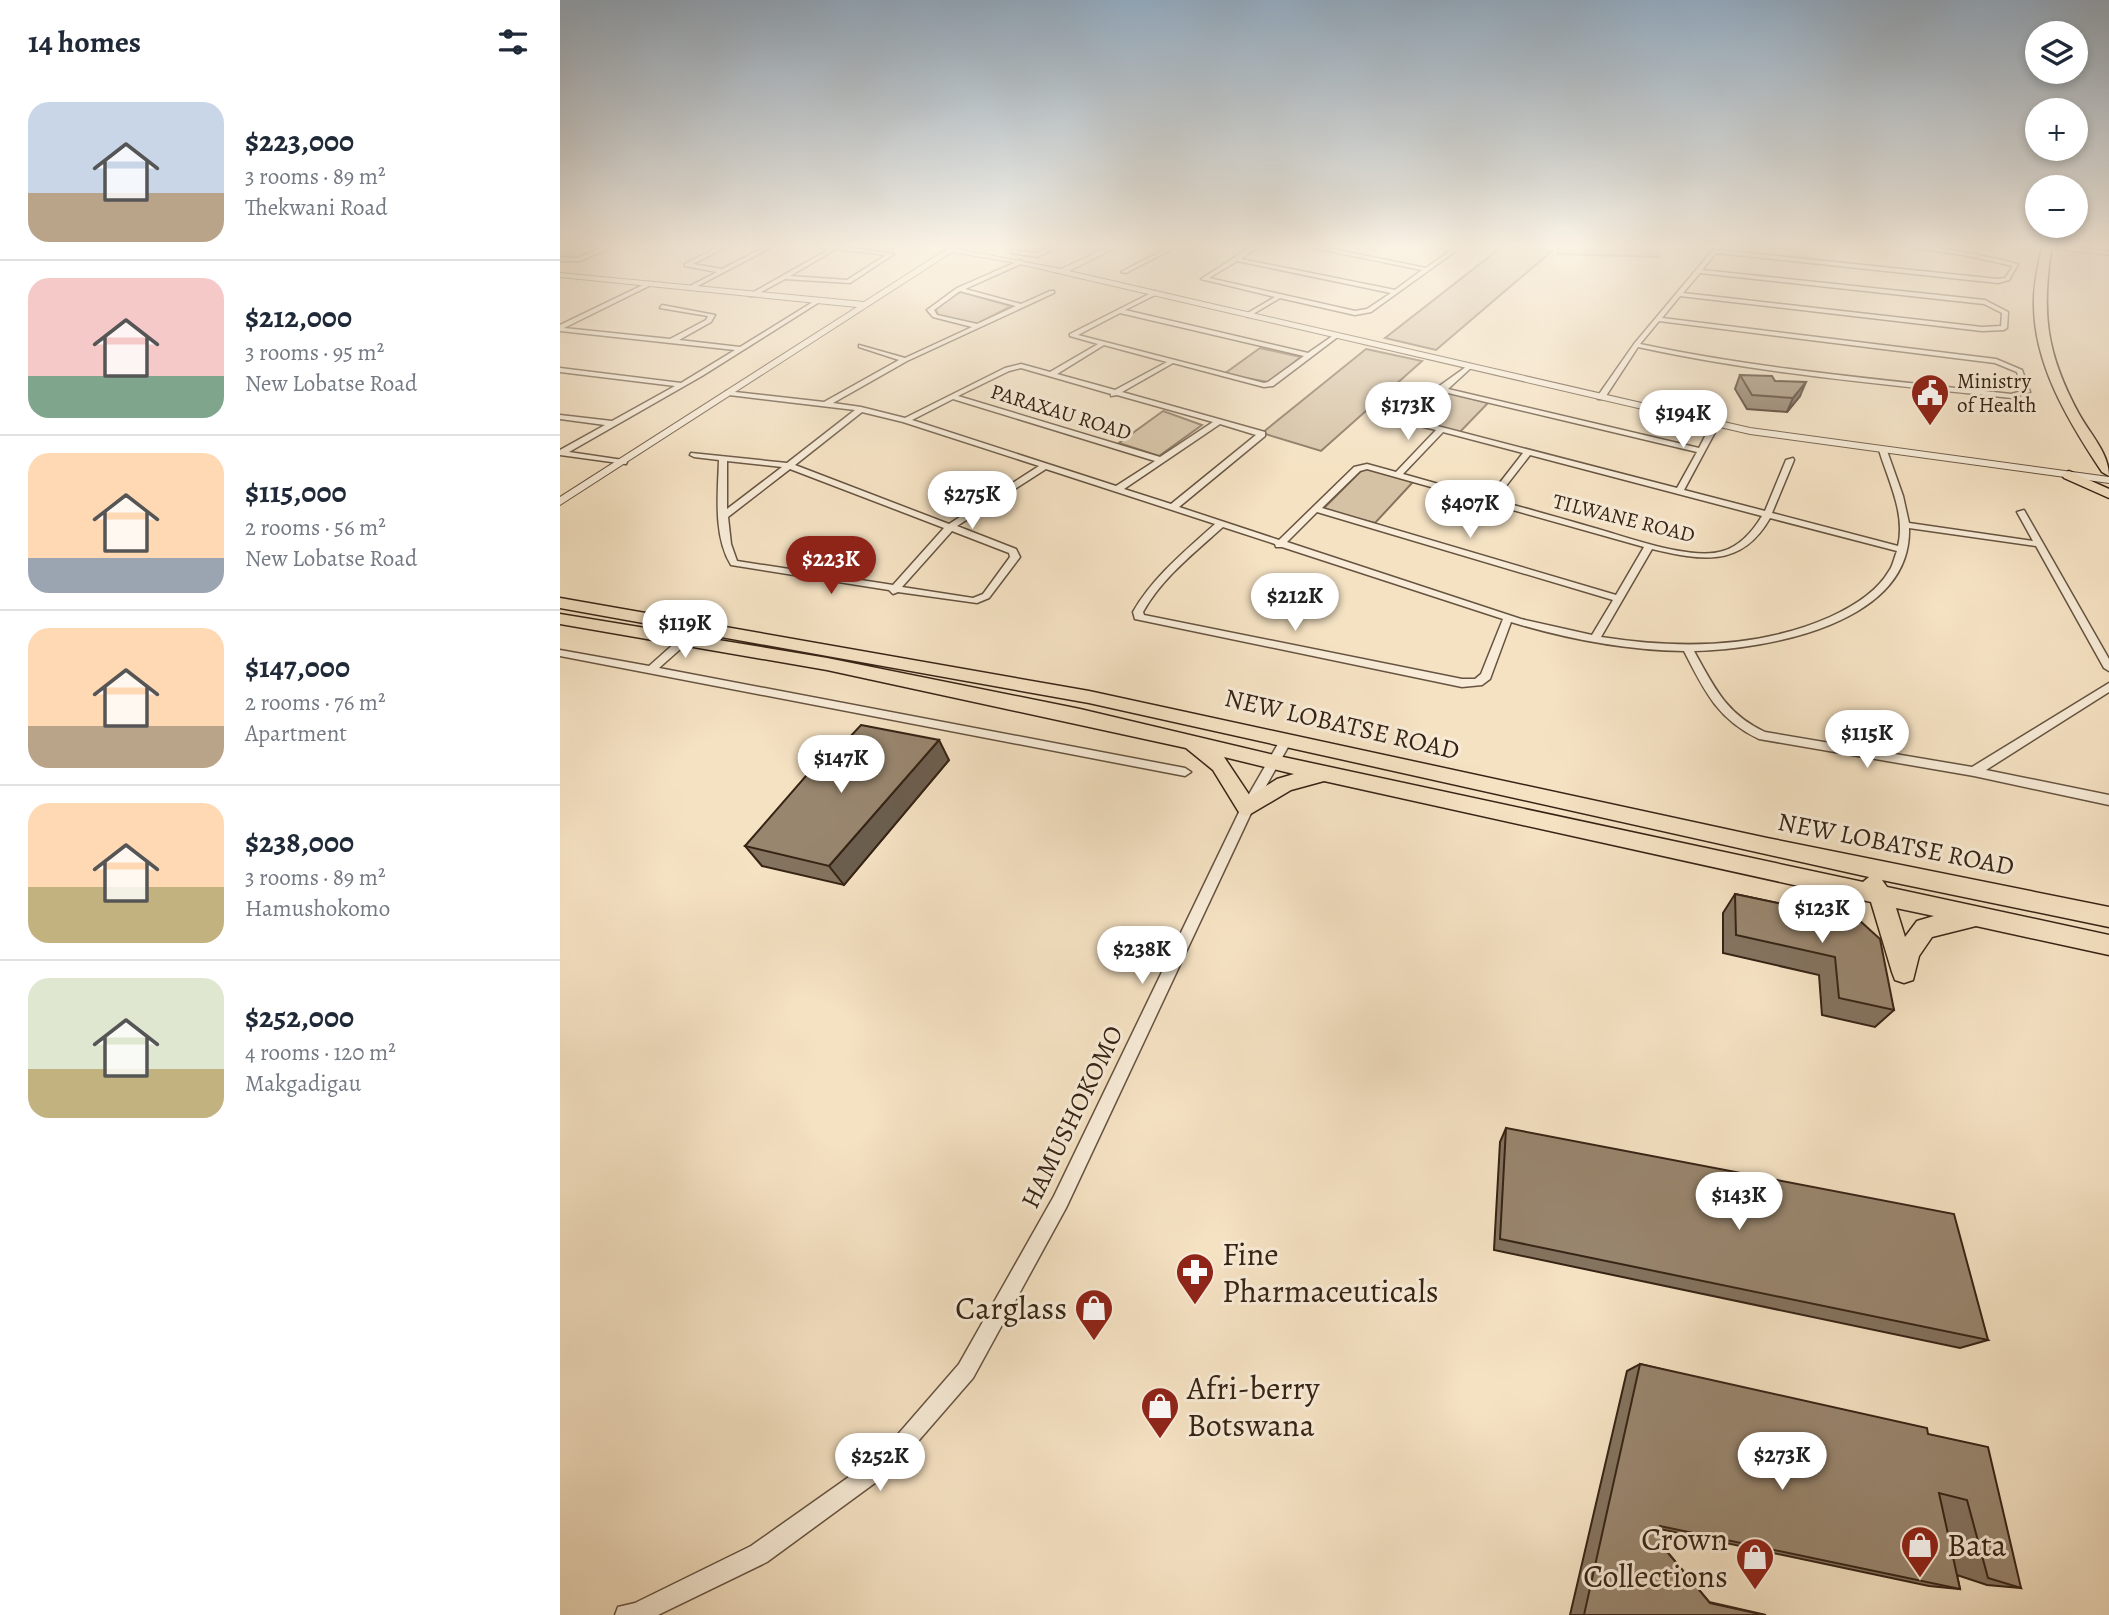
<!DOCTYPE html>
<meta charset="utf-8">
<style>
:root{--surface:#fff;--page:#f6f6f7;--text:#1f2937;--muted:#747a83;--line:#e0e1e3;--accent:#8f2418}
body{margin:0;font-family:Alegreya,serif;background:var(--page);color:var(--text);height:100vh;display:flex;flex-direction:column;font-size:26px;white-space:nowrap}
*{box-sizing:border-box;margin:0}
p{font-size:23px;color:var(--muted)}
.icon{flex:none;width:38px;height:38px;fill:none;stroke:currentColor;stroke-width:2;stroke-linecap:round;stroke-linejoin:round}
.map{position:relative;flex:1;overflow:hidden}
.panel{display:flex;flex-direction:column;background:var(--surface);width:560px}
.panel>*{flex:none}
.buttons{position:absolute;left:1465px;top:21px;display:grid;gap:14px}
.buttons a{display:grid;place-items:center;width:63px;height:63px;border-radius:50%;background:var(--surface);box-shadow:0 4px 10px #0003;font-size:35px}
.price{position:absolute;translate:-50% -60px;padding:0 16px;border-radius:24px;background:#fff;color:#222;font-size:23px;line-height:46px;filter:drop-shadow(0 2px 4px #0008)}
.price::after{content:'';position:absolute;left:50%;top:42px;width:21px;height:16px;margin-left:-10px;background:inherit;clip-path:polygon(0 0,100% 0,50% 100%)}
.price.current{background:var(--accent);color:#fff}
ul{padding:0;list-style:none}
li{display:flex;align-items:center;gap:21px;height:175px;padding:0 28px}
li+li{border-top:2px solid var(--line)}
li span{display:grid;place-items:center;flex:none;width:196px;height:140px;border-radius:21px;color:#555}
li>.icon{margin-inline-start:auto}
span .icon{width:84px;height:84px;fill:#fffc;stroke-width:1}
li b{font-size:30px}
h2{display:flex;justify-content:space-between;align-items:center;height:84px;padding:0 28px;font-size:30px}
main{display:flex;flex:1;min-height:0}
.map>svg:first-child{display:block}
.green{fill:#d5c2a5;stroke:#86725d;stroke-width:2}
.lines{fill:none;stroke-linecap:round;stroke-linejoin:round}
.minor-casing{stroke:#665340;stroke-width:3}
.tertiary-casing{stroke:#665340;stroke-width:2}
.primary-casing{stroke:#362315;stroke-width:3}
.minor{fill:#f8ecd8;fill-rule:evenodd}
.tertiary{fill:#f8ecd8;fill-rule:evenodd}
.primary{fill:#f5e2c3;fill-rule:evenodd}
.wall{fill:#84735f;stroke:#362315;stroke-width:2}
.shaded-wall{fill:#6b5e4e;stroke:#362315;stroke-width:2}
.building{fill:#99866f;stroke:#362315;stroke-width:2}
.labels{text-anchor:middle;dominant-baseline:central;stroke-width:6;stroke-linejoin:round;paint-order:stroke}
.far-poi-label{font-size:21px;fill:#362315;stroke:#f8ecd8;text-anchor:start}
.far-street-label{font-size:21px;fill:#362315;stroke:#f8ecd8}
.street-label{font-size:26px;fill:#362315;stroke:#f8ecd8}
.near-poi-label{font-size:32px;fill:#362315;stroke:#f8ecd8;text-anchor:start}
</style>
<main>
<section class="panel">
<h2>14 homes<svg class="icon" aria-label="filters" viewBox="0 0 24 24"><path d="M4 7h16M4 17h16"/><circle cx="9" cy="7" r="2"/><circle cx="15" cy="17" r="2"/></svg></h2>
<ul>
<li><span style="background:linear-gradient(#c9d6e8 65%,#b9a48a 0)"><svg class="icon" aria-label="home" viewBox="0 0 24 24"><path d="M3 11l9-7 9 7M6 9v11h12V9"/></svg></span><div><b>$223,000</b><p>3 rooms · 89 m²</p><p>Thekwani Road</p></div></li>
<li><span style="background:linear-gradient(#f6c9c9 70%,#7fa58c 0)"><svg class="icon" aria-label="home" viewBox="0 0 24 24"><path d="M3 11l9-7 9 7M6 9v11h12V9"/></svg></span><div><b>$212,000</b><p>3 rooms · 95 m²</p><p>New Lobatse Road</p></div></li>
<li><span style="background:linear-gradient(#ffd9b3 75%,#9aa5b1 0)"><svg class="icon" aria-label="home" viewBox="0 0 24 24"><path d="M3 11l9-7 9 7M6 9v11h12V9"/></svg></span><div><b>$115,000</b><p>2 rooms · 56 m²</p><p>New Lobatse Road</p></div></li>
<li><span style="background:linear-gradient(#ffd9b3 70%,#b9a48a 0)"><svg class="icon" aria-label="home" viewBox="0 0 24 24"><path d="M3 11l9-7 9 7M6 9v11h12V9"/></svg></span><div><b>$147,000</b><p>2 rooms · 76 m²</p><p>Apartment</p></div></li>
<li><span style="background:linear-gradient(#ffd9b3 60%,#c2b280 0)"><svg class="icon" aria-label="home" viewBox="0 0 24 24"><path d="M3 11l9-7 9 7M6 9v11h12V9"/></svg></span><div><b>$238,000</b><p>3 rooms · 89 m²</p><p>Hamushokomo</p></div></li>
<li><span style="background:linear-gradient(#dfe7d0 65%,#c2b280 0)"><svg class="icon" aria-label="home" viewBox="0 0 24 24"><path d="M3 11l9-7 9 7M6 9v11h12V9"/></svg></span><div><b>$252,000</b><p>4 rooms · 120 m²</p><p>Makgadigau</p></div></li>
</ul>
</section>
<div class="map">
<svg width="1549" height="1615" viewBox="0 0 1549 1615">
<rect width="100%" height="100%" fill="#f5e2c3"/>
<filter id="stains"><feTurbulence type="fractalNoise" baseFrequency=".00286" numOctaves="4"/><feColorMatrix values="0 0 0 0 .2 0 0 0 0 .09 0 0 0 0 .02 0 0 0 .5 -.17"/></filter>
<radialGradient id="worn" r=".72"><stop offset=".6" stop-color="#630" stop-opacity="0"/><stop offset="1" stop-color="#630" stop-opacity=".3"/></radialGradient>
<g class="green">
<polygon points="944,245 992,251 876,350 825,338"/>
<polygon points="999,245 1095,245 1099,257 998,254"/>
<polygon points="401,292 451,306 417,324 378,315 376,309 385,299"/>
<polygon points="700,348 741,357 708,382 664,374"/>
<polygon points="806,349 862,361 761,451 702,433"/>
<polygon points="884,393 890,393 928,403 899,433 858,423 857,420"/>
<polygon points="603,411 642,425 599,456 559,443"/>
<polygon points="808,468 853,482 815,523 762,510 802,470"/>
</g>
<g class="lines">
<defs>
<g id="minor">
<polygon points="48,245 56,245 20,261 0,261 0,257 17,258"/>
<polygon points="166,245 176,245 160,250 133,264 162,269 209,245 216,245 132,289 128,289 128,287 157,272 125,266 125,264 156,248"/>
<path d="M250,245H270L334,254L290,283L225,279L194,296H190V294L270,249ZM276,249L326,255L287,280L230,276Z"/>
<polygon points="453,245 459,245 457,251 476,253 494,245 502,245 477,257 452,253"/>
<polygon points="613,245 620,245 566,273 561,272"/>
<path d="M694,245H701L681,259L835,290L862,270L739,245H752L866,268L890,251L867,245L894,248L898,245H904L811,312L795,315L720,298L688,317L686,314L715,297L641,279ZM677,261L831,293L807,309L795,311L649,278Z"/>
<path d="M1157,245L1162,246L1159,250L1438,279L1445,278L1453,266L1404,255L1332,245C1375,245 1416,254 1458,264L1449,280L1438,283L1156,253L1142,270L1425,300L1448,312L1447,328L1444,330L1422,331L1120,296L1102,318L1436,359L1462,370L1470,392L1451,398C1326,384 1201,374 1078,347L1044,399H1038L1037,397L1074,344ZM1140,273L1424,304L1442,313L1441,326L1422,327L1123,293ZM1099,321L1435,363L1457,372L1462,391L1451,394C1327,380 1203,370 1080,344Z"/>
<path d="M461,260L463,263L405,289L461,304L490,291H494V293L347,361L273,403L301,407L345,418L445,368L461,364L490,372L538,344L510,336V334L595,291L597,294L565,310L748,353L774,335L779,336L713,386L704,387L613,363L562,392L705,432V436L619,507L719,540L794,467L807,464L836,472L876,430L851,424L850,414L878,387L910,364L912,365V367L888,389L1139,448L1153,421H1159L1160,423L1124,490L1205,511L1226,460L1233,458L1234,460L1212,513L1338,546C1346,514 1328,480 1319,450L1326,448L1343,496L1349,523L1473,541L1457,512L1464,510L1549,659V671L1544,668L1476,546L1349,528C1352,624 1207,649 1134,651C1154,687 1166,714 1205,732L1412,767L1549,683V692L1426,770L1549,795V805L1414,776L1199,739C1157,719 1144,690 1124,651C1065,650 1007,639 951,622L930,679L922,685L902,687L575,619L573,612C593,577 625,551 655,524L486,469L397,526L456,549L460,557L429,598L417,603L338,592L333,594L329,590L171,565C153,536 158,493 159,460L134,457L130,455L131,453L227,463L295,410L169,395H166V391L264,402L339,360L299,347V345L345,358L412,327L373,317L367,310L397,288ZM400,291L456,306L417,324L377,315L374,310ZM560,313L744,356L708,382L704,383L518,335ZM544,345L607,362L555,390L497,374ZM461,368L551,394V396L557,395L653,422L600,457L398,396L449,371ZM884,392L1137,452L1117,488L858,421V415ZM393,399L595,461L556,486L352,420ZM302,412L343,422L479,466L389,524L235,465ZM660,424L696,435L611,504L564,489ZM883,432L963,453L928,498L843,474ZM970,455L1202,516C1193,531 1180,546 1163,551C1132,561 1070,538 1038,529C1003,519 969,509 935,500ZM167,461L222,467L167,509ZM230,469L384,528L333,585L177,561L171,544L168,517ZM807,469L1084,547L1056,595L762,508L800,471ZM757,512L1053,600L1032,635L961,619L727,542ZM1210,518L1337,551C1334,558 1333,566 1329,571C1316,593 1292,607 1270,617C1198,649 1118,649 1041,637L1092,549C1140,560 1181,569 1210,518ZM663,527L715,544L716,547H722L943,619L921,674L915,679H902L584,615L583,612C602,578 634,553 663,527ZM392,531L449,553L450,557L423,594L413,598L342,587Z"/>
<polygon points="89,282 91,285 4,328 110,339 146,320 148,316 100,308 102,305 155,315 151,322 119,340 180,347 256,300 261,301 142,376 9,452 63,460 67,462 66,464 0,455 0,450 45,425 0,419 0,415 52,421 115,386 0,372 0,368 121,383 175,350 0,331 0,325"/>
<polygon points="139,624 144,627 143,629 99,668 625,768 631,772 625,776 0,656 0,650 89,666 135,625"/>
<polygon points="726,736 732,740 693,809 506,1208 413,1378 334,1469 207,1562 98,1615 55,1615 58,1607 75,1603 191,1546 320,1455 399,1364 494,1196 681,808 722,737"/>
</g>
<g id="tertiary">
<polygon points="393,245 401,245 397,249 501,269 552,245 562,245 509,271 1190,428 1549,477 1549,483 1190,434 451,262 392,252 0,505 0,497 297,307 0,277 0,273 304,302"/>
<polygon points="1498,246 1549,251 1549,255 1496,249"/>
</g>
<g id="primary">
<path d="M1482,245H1492C1481,313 1486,353 1519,414C1530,434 1549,453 1549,476L1542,472C1508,421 1472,362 1474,299C1474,281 1479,263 1482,245Z"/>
<polygon points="1509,471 1549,489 1549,498 1504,478 1502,475"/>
<path d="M0,598L529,691L1207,838L1549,907V927L1322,880L1327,887L1549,935V955L1416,926L1372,937L1359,956L1353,980L1344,983L1335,980L1332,972L1311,902L764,781L731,790L687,816L680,814L653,770L626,748L267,670L0,624V614L267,658L520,709L714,755L1303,882L1309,877L529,703L0,608ZM664,757L734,774L717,779L690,796ZM1336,908L1374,916L1357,921L1345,937Z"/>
</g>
</defs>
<use href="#minor" class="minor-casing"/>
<use href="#tertiary" class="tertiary-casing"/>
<use href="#primary" class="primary-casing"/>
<use href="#minor" class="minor"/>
<use href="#tertiary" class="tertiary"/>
<use href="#primary" class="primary"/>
</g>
<g class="wall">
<polygon points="1180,375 1215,381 1240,396 1227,412 1187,409 1175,389"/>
<polygon points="389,760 284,885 202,866 185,846"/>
<polygon points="1175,894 1299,920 1334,1010 1315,1027 1262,1015 1259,975 1163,953 1163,913"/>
<polygon points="946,1128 1428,1340 1400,1348 934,1250 940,1142"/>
<polygon points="1080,1364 1368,1434 1461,1588 1427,1585 1397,1575 1400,1589 1369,1586 1100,1529 1103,1547 1149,1602 1206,1615 1010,1615 1067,1371"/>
</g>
<g class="shaded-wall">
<polygon points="1246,382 1240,396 1227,412 1233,398"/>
<polygon points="379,740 389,760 284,885 269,866"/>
</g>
<g class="building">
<polygon points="1180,375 1212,376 1215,381 1246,382 1233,398 1192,395"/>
<polygon points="301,725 379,740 269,866 185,846 279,738 288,739"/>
<polygon points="1175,894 1299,920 1320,939 1334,1010 1279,998 1275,957 1176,935"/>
<polygon points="946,1128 1394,1214 1428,1340 940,1239"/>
<polygon points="1080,1364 1367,1428 1368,1434 1428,1447 1461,1588 1428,1578 1407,1500 1379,1493 1400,1589 1100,1526 1103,1547 1150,1603 1204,1615 1024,1615"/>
</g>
<linearGradient id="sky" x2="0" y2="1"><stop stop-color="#93acc2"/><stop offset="0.52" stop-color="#faf2e4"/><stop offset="1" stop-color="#faf2e4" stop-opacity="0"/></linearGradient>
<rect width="1549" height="472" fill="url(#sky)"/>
<defs>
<symbol id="civic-pin" viewBox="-11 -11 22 30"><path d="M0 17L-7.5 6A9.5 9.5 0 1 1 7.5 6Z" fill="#8f2418" stroke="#f8ecd8"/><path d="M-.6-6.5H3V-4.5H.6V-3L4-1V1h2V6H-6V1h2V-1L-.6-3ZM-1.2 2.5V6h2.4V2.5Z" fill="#fff"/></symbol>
<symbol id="pharmacy-pin" viewBox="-11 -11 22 30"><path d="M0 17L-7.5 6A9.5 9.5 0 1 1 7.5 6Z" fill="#8f2418" stroke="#f8ecd8"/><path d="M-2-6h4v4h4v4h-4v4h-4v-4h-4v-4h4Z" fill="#fff"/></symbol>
<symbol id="shop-pin" viewBox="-11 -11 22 30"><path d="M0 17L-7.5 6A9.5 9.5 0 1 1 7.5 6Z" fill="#8f2418" stroke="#f8ecd8"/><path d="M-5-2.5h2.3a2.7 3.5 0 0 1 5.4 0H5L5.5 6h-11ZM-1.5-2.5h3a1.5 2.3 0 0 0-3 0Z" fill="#fff"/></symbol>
</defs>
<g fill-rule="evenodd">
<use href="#civic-pin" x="1348" y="371" width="44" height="60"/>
<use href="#pharmacy-pin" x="613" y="1250" width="44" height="60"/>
<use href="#shop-pin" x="512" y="1286" width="44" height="60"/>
<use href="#shop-pin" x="578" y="1384" width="44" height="60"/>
<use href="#shop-pin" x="1338" y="1523" width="44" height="60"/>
<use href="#shop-pin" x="1173" y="1535" width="44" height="60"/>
</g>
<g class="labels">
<g class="far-poi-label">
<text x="1397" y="381">Ministry<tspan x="1397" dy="24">of Health</tspan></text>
</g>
<g class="far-street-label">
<text transform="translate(501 412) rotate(17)">PARAXAU ROAD</text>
<text transform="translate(1064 518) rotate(14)">TILWANE ROAD</text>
</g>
<g class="street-label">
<text transform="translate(782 724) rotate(13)">NEW LOBATSE ROAD</text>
<text transform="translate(1336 844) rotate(11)">NEW LOBATSE ROAD</text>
<text transform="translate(512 1117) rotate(-64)">HAMUSHOKOMO</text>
</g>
<g class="near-poi-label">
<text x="662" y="1254">Fine<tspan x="662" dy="37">Pharmaceuticals</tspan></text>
<text x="507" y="1308" text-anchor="end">Carglass</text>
<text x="627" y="1388">Afri-berry<tspan x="627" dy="37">Botswana</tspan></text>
<text x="1168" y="1539" text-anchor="end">Crown<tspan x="1168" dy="37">Collections</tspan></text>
<text x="1387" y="1545">Bata</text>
</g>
</g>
<rect width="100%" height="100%" filter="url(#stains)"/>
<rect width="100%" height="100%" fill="url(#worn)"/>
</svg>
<div class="buttons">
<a><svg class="icon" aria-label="layers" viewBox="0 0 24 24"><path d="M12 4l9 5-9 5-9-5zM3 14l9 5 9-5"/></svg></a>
<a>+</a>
<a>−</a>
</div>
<b class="price" style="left:848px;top:442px">$173K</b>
<b class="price" style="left:1123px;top:450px">$194K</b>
<b class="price" style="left:412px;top:531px">$275K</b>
<b class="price" style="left:910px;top:540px">$407K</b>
<b class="price current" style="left:271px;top:596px">$223K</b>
<b class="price" style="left:735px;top:633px">$212K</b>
<b class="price" style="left:125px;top:660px">$119K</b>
<b class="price" style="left:1307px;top:770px">$115K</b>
<b class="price" style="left:281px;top:795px">$147K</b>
<b class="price" style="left:1262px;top:945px">$123K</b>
<b class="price" style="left:582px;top:986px">$238K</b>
<b class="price" style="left:1179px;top:1232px">$143K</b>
<b class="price" style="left:1222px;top:1492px">$273K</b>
<b class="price" style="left:320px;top:1493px">$252K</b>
</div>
</main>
